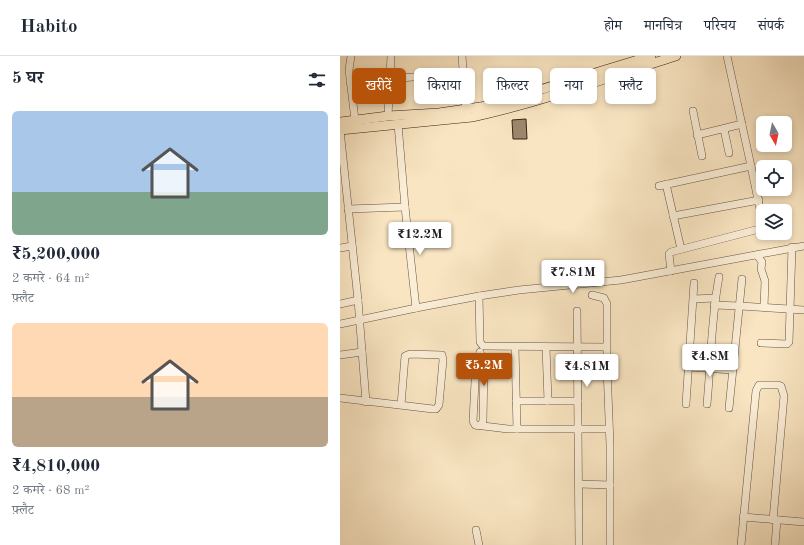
<!DOCTYPE html>
<html lang="hi">
<meta charset="utf-8">
<style>
:root{--surface:#fff;--page:#f2f2f3;--text:#1f2937;--muted:#747a83;--line:#e0e1e3;--accent:#b45309}
body{margin:0;font-family:"Old Standard TT","Noto Serif Devanagari",serif;background:var(--page);color:var(--text);height:100vh;display:flex;flex-direction:column;font-size:15px;white-space:nowrap}
*{box-sizing:border-box;margin:0}
p{font-size:13px;color:var(--muted)}
.icon{flex:none;width:22px;height:22px;fill:none;stroke:currentColor;stroke-width:2;stroke-linecap:round;stroke-linejoin:round}
.map{position:relative;flex:1;overflow:hidden}
.panel{display:flex;flex-direction:column;background:var(--surface);width:340px}
.panel>*{flex:none}
.hud{position:absolute;left:12px;top:12px;width:380px;height:36px;display:flex;gap:8px}
.needle{width:26px;rotate:171deg}
.fabs{position:absolute;left:416px;top:60px;display:grid;gap:8px}
.fabs a{display:grid;place-items:center;width:36px;height:36px;border-radius:6px;background:var(--surface);box-shadow:0 2px 6px #0003;font-size:20px}
.price{position:absolute;translate:-50% -34px;padding:0 9px;border-radius:4px;background:#fff;color:#222;font-size:13px;line-height:26px;filter:drop-shadow(0 1px 2px #0008)}
.price::after{content:'';position:absolute;left:50%;top:24px;width:12px;height:9px;margin-left:-6px;background:inherit;clip-path:polygon(0 0,100% 0,50% 100%)}
.price.active{background:var(--accent);color:#fff}
ul{padding:0;list-style:none}
li{display:grid;align-content:center;gap:8px;height:212px;padding:0 12px}
li span{display:grid;place-items:center;height:124px;border-radius:6px;color:#555}
li>.icon{margin-inline-start:auto}
span .icon{width:72px;height:72px;fill:#fffc;stroke-width:1}
li b{font-size:17px}
h2{display:flex;justify-content:space-between;align-items:center;height:48px;padding:0 12px;font-size:17px}
.tag{padding:0 14px;border-radius:6px;background:var(--surface);box-shadow:0 2px 6px #0003;font-size:14px;line-height:36px}
.tag.active{background:var(--accent);color:#fff}
header{display:flex;align-items:center;gap:24px;box-sizing:border-box;height:56px;padding:0 20px;background:var(--surface);border-bottom:1px solid var(--line)}
header strong{font-size:19px}
nav{display:flex;gap:22px;margin-inline-start:auto;font-size:14px}
main{display:flex;flex:1;min-height:0}
.map>svg:first-child{display:block}
.building{fill:#9d886e;stroke:#392313}
.lines{fill:none;stroke-linecap:round;stroke-linejoin:round}
.minor-casing{stroke:#69543f;stroke-width:8}
.major-casing{stroke:#392313;stroke-width:10}
.minor{stroke:#fbeed7;stroke-width:7}
.major{stroke:#f9e5c2;stroke-width:9}
</style>
<header>
<strong>Habito</strong>
<nav><a>होम</a><a>मानचित्र</a><a>परिचय</a><a>संपर्क</a></nav>
</header>
<main>
<section class="panel">
<h2>5 घर<svg class="icon" aria-label="filters" viewBox="0 0 24 24"><path d="M4 7h16M4 17h16"/><circle cx="9" cy="7" r="2"/><circle cx="15" cy="17" r="2"/></svg></h2>
<ul>
<li><span style="background:linear-gradient(#a9c7e8 65%,#7fa58c 0)"><svg class="icon" aria-label="home" viewBox="0 0 24 24"><path d="M3 11l9-7 9 7M6 9v11h12V9"/></svg></span><div><b>₹5,200,000</b><p>2 कमरे · 64 m²</p><p>फ़्लैट</p></div></li>
<li><span style="background:linear-gradient(#ffd9b3 60%,#b9a48a 0)"><svg class="icon" aria-label="home" viewBox="0 0 24 24"><path d="M3 11l9-7 9 7M6 9v11h12V9"/></svg></span><div><b>₹4,810,000</b><p>2 कमरे · 68 m²</p><p>फ़्लैट</p></div></li>
</ul>
</section>
<div class="map">
<svg width="464" height="489" viewBox="0 0 464 489">
<rect width="100%" height="100%" fill="#f9e5c2"/>
<filter id="stains"><feTurbulence type="fractalNoise" baseFrequency=".005" numOctaves="4"/><feColorMatrix values="0 0 0 0 .2 0 0 0 0 .09 0 0 0 0 .02 0 0 0 .5 -.17"/></filter>
<radialGradient id="worn" r=".72"><stop offset=".6" stop-color="#630" stop-opacity="0"/><stop offset="1" stop-color="#630" stop-opacity=".3"/></radialGradient>
<polygon class="building" points="186,63 187,83 173,83 172,64"/>
<g class="lines">
<defs>
<g id="minor">
<polyline points="11,0 9,14 15,64"/>
<polyline points="122,0 126,54"/>
<polyline points="10,26 123,17"/>
<polyline points="353,55 362,100"/>
<polyline points="48,60 51,0"/>
<polyline points="58,68 65,151 76,252"/>
<polyline points="384,73 389,97"/>
<polyline points="0,74 18,244 26,346"/>
<polyline points="357,79 402,68"/>
<polyline points="411,110 423,168"/>
<polyline points="326,128 341,193"/>
<polyline points="319,130 411,110 387,0"/>
<polyline points="8,153 65,151"/>
<polyline points="333,160 419,144"/>
<polyline points="0,192 12,190"/>
<polyline points="417,199 422,206 421,213 425,225 424,251"/>
<polyline points="331,215 329,198 331,196 423,172"/>
<polyline points="252,239 264,242 267,248 267,311 270,389 270,489"/>
<polyline points="139,240 140,286 143,290 266,291"/>
<polyline points="354,243 375,242"/>
<polyline points="0,248 18,244"/>
<polyline points="374,249 400,250 464,254"/>
<polyline points="237,255 239,489"/>
<polyline points="0,268 76,252 139,240 179,234 281,224 464,190"/>
<polyline points="421,287 447,288 449,286 452,191"/>
<polyline points="175,291 177,373"/>
<polyline points="206,291 208,345"/>
<polyline points="140,297 136,306 133,365 135,369 168,373 269,373"/>
<polyline points="0,299 22,296"/>
<polyline points="349,311 392,314"/>
<polyline points="0,342 93,353 96,353 99,349 103,304 102,299 70,298 65,300 61,349"/>
<polyline points="176,345 238,345"/>
<polyline points="346,348 354,227"/>
<path d="M367,348C371,306 371,263 379,221"/>
<polyline points="389,352 402,223"/>
<polyline points="138,370 141,369 143,365 144,307 140,296"/>
<polyline points="239,428 270,429"/>
<polyline points="403,461 464,466"/>
<polyline points="136,474 139,489"/>
<polyline points="401,489 416,335 419,329 438,329 441,330 444,340 433,464"/>
<polyline points="435,489 437,464"/>
</g>
<g id="major">
<polyline points="0,66 48,60 99,57 147,50 311,0"/>
<path d="M0,74L132,61C201,46 268,21 336,0"/>
</g>
</defs>
<use href="#minor" class="minor-casing"/>
<use href="#major" class="major-casing"/>
<use href="#minor" class="minor"/>
<use href="#major" class="major"/>
</g>
<rect width="100%" height="100%" filter="url(#stains)"/>
<rect width="100%" height="100%" fill="url(#worn)"/>
</svg>
<div class="fabs">
<a><svg class="needle" viewBox="-14 -14 28 28"><path d="M0-13l5 13h-10z" fill="#e53935"/><path d="M0 13l5-13h-10z" fill="#747a83"/></svg></a>
<a><svg class="icon" aria-label="locate" viewBox="0 0 24 24"><circle cx="12" cy="12" r="6"/><path d="M12 2v4M12 18v4M2 12h4M18 12h4"/></svg></a>
<a><svg class="icon" aria-label="layers" viewBox="0 0 24 24"><path d="M12 4l9 5-9 5-9-5zM3 14l9 5 9-5"/></svg></a>
</div>
<b class="price" style="left:80px;top:200px">₹12.2M</b>
<b class="price" style="left:233px;top:238px">₹7.81M</b>
<b class="price" style="left:370px;top:322px">₹4.8M</b>
<b class="price active" style="left:144px;top:331px">₹5.2M</b>
<b class="price" style="left:247px;top:332px">₹4.81M</b>
<div class="hud">
<a class="tag active">खरीदें</a>
<a class="tag">किराया</a>
<a class="tag">फ़िल्टर</a>
<a class="tag">नया</a>
<a class="tag">फ़्लैट</a>
</div>
</div>
</main>
